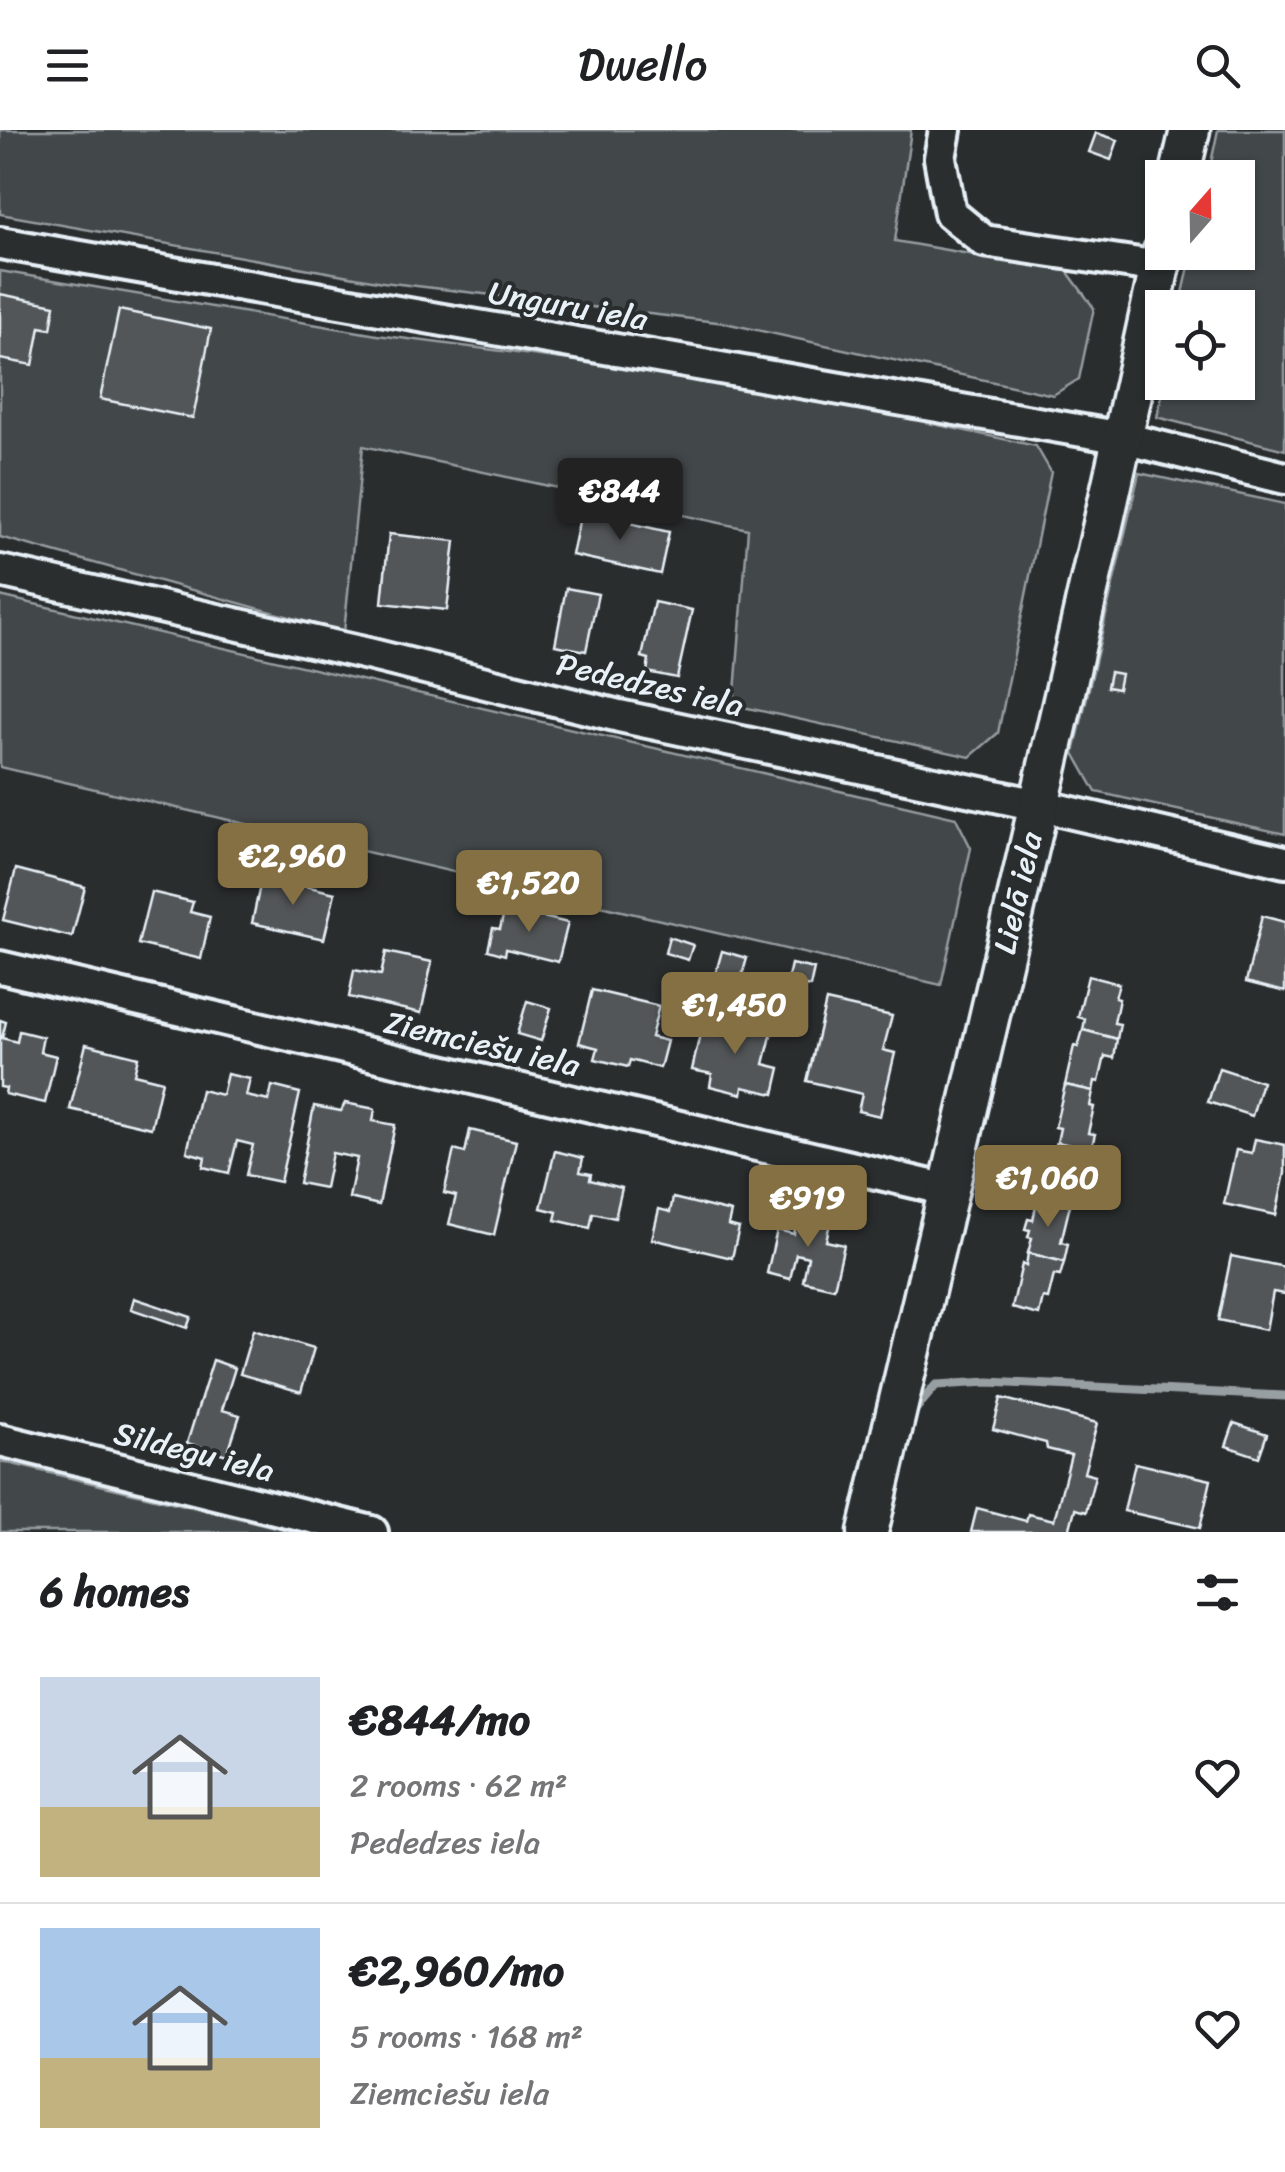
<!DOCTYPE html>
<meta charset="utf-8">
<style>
:root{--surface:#fff;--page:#f6f6f6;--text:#202124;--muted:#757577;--line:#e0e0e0;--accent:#847042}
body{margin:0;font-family:Sriracha,sans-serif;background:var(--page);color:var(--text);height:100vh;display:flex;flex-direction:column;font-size:38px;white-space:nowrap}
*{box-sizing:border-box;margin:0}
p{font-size:32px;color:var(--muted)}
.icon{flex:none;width:55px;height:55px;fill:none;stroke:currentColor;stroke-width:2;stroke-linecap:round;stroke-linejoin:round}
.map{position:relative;height:1402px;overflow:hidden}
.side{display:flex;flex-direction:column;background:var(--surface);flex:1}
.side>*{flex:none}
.needle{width:65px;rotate:20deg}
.fabs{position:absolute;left:1145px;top:30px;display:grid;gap:20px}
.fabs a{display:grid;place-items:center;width:110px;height:110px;border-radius:0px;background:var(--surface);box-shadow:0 2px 8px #0004;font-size:50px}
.price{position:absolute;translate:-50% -85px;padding:0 22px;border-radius:10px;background:var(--accent);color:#fff;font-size:32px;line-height:65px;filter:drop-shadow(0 2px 5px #0008)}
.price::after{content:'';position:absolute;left:50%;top:60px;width:30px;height:22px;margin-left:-15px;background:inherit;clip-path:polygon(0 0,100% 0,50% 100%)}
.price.current{background:#222;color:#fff}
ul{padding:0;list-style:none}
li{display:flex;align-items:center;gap:30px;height:250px;padding:0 40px}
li+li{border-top:2px solid var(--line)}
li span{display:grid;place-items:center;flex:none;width:280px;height:200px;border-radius:0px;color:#555}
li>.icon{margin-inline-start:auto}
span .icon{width:120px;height:120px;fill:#fffc;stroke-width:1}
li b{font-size:42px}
h2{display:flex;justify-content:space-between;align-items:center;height:120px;padding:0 40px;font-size:42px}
header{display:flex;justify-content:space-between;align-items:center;height:130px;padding:0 40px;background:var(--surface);font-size:45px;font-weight:600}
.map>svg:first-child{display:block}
.green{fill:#424648;stroke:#959ca0;stroke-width:2.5}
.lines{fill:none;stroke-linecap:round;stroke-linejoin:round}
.stream{stroke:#989fa3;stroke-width:9}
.building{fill:#535759;stroke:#e8f1f8;stroke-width:2.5}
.minor-casing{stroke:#e8f1f8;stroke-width:38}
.tertiary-casing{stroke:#e8f1f8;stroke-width:45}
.minor{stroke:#2a2d2e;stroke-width:30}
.tertiary{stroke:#2a2d2e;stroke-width:38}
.labels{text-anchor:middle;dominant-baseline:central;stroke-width:8;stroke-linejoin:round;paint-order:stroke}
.street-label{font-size:32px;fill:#e8f1f8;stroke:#2a2d2e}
</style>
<header><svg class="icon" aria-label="menu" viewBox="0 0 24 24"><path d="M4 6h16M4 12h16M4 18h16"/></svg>Dwello<svg class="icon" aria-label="search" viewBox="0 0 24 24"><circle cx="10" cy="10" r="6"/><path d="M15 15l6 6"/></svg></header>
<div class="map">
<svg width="1285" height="1402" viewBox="0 0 1285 1402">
<rect width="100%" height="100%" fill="#2a2d2e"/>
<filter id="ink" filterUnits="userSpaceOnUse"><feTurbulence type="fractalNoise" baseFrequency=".01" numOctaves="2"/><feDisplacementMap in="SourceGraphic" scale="20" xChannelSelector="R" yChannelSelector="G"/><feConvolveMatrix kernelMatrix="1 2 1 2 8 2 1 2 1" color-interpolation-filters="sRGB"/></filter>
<g filter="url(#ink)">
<g class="green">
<polygon points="0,0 911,0 895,111 1067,141 1094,178 1079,249 1053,265 725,193 383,152 0,84"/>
<polygon points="1218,0 1285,0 1285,320 1157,287 1165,253 1238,252 1238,178 1180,177 1192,123 1238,122 1238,48 1208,47"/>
<polygon points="0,141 377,205 733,251 1036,316 1051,342 998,603 970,627 734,575 748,399 363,316 344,502 0,407"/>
<polygon points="1139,343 1285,374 1285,704 1096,662 1074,623"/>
<polygon points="0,466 956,688 971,718 941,855 0,637"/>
<polygon points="0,1331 296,1402 0,1402"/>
</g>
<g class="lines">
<polyline class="stream" points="914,1281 936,1255 989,1252 1285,1266"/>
</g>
<g class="building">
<polygon points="1096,3 1118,10 1111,30 1089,22"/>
<polygon points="0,164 55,175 51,199 40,197 33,235 0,229"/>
<polygon points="119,180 211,199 193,288 100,269"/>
<polygon points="581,382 669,402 660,444 572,425"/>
<polygon points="389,404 455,411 447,480 382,473"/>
<polygon points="566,458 598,464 586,521 555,515"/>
<polygon points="654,472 692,480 677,548 647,542 649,529 642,527"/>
<polygon points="1110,542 1121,544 1118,559 1107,557"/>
<polygon points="16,739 85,757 72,807 3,790"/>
<polygon points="262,746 335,763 324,809 252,793"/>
<polygon points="151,762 193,772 190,782 210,787 201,829 138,814"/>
<polygon points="505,778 568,793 558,832 506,819 505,825 488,820 493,798 500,799"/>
<polygon points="1262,786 1285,792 1285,862 1246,852"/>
<polygon points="669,807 693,815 688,830 665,823"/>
<polygon points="722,821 747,828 738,860 713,853"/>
<polygon points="386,822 432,832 421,883 349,867 354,840 381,845"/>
<polygon points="791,834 814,839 810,857 787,852"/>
<polygon points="1088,846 1119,854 1115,868 1119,869 1114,893 1120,894 1117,909 1083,900 1085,889 1078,887"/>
<polygon points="592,860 659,876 651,907 667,911 660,938 630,930 628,937 595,929 598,918 579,913"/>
<polygon points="527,871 551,878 541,911 517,904"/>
<polygon points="826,871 892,886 883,920 895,923 880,986 858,981 862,964 807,951"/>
<polygon points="704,886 772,902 764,934 780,938 774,964 743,957 742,964 710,956 712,944 692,940"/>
<polygon points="0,890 6,892 2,908 17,912 19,901 43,907 40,922 56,926 45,973 5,964 6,958 0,957"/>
<polygon points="1083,900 1117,909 1114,928 1105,926 1099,952 1095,951 1093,961 1065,955 1074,916 1078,917"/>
<polygon points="86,914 138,927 134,944 162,951 151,998 70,979"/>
<polygon points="1219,938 1262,952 1252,986 1208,972"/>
<polygon points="227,944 250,949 246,966 269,971 272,956 300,963 280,1052 246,1045 253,1015 237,1011 229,1043 203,1037 205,1027 187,1022 201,960 222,965"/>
<polygon points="1065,955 1093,961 1090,976 1094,977 1088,1003 1095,1004 1091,1020 1057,1012 1060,998 1055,997"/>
<polygon points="345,973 375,979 373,991 395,995 379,1075 349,1068 357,1028 332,1023 325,1058 299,1053 314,976 341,981"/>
<polygon points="470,1000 516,1011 494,1105 449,1094 456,1066 444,1063 454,1020 465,1023"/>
<polygon points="1255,1009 1285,1015 1285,1043 1276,1085 1224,1074 1236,1020 1252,1023"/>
<polygon points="1057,1012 1091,1020 1088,1038 1080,1036 1074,1061 1069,1060 1066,1074 1038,1067 1048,1027 1051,1028"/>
<polygon points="555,1021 583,1028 580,1042 591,1044 590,1050 622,1058 615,1088 593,1083 590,1098 555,1090 557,1082 541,1078"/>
<polygon points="1038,1067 1070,1075 1061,1112 1068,1114 1064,1132 1028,1123 1032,1108 1028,1107 1030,1100 1025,1099 1028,1089 1033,1090"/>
<polygon points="673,1068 731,1082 728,1095 739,1098 732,1128 652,1109 659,1079 670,1082"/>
<polygon points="800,1077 832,1084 826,1111 844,1115 834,1158 803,1151 808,1127 796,1124 790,1149 767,1143 777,1100 794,1104"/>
<polygon points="1028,1123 1064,1132 1060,1146 1054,1145 1048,1169 1043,1168 1039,1185 1012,1178 1022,1134 1026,1136"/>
<polygon points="1231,1126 1285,1137 1285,1164 1273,1162 1266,1200 1218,1190"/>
<polygon points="134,1168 191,1187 187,1198 131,1179"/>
<polygon points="253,1200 314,1218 301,1262 240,1244"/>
<polygon points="213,1230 235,1238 222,1280 240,1285 227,1325 187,1313"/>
<polygon points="1001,1268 1097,1293 1084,1343 1095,1346 1086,1382 1075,1379 1069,1402 971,1402 977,1378 1026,1391 1028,1384 1054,1390 1071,1325 1047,1319 1046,1313 993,1299"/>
<polygon points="1234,1293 1267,1304 1259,1327 1226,1316"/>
<polygon points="1135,1333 1211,1350 1200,1398 1124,1381"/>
</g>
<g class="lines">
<defs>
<g id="minor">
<polyline points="945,0 940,28 950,83 984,111 1160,137"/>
<polyline points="0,113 1123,308 1285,348"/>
<polyline points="0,441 368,524 619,586 1038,675 1285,732"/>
<polyline points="0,837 948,1060"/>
<polyline points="0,1310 372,1402"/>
</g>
<g id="tertiary">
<polyline points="1179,48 1190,0"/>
<path d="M868,1402C968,976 1071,550 1163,122"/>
</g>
</defs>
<use href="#minor" class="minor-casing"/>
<use href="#tertiary" class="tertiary-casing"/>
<use href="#minor" class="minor"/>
<use href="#tertiary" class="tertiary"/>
</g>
</g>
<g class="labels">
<g class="street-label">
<text transform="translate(568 176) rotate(10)">Unguru iela</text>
<text transform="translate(650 555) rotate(13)">Pededzes iela</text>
<text transform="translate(1018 763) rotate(-77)">Lielā iela</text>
<text transform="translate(482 914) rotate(13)">Ziemciešu iela</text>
<text transform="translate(194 1322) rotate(14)">Sildegu iela</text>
</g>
</g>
</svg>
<div class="fabs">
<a><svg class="needle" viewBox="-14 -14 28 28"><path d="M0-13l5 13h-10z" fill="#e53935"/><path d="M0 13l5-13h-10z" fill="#757577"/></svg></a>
<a><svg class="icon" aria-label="locate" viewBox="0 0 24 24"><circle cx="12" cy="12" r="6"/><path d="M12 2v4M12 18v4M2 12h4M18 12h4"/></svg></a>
</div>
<b class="price current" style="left:620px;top:413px">€844</b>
<b class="price" style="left:293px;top:778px">€2,960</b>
<b class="price" style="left:529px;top:805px">€1,520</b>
<b class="price" style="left:735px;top:927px">€1,450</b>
<b class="price" style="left:1048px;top:1100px">€1,060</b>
<b class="price" style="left:808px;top:1120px">€919</b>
</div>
<section class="side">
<h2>6 homes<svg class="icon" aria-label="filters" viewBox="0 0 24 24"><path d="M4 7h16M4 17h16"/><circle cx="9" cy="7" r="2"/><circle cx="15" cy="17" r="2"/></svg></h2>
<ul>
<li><span style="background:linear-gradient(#c9d6e8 65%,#c2b280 0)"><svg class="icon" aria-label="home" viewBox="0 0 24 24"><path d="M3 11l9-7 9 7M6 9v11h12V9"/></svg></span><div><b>€844/mo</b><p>2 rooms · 62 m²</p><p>Pededzes iela</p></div><svg class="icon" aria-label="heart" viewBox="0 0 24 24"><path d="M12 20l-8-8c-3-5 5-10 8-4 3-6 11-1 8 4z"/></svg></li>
<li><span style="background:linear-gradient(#a9c7e8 65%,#c2b280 0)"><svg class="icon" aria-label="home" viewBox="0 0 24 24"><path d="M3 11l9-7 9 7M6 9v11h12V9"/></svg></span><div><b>€2,960/mo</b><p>5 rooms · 168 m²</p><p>Ziemciešu iela</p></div><svg class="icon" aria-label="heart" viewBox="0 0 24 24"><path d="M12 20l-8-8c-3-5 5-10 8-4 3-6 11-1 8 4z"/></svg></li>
</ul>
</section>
